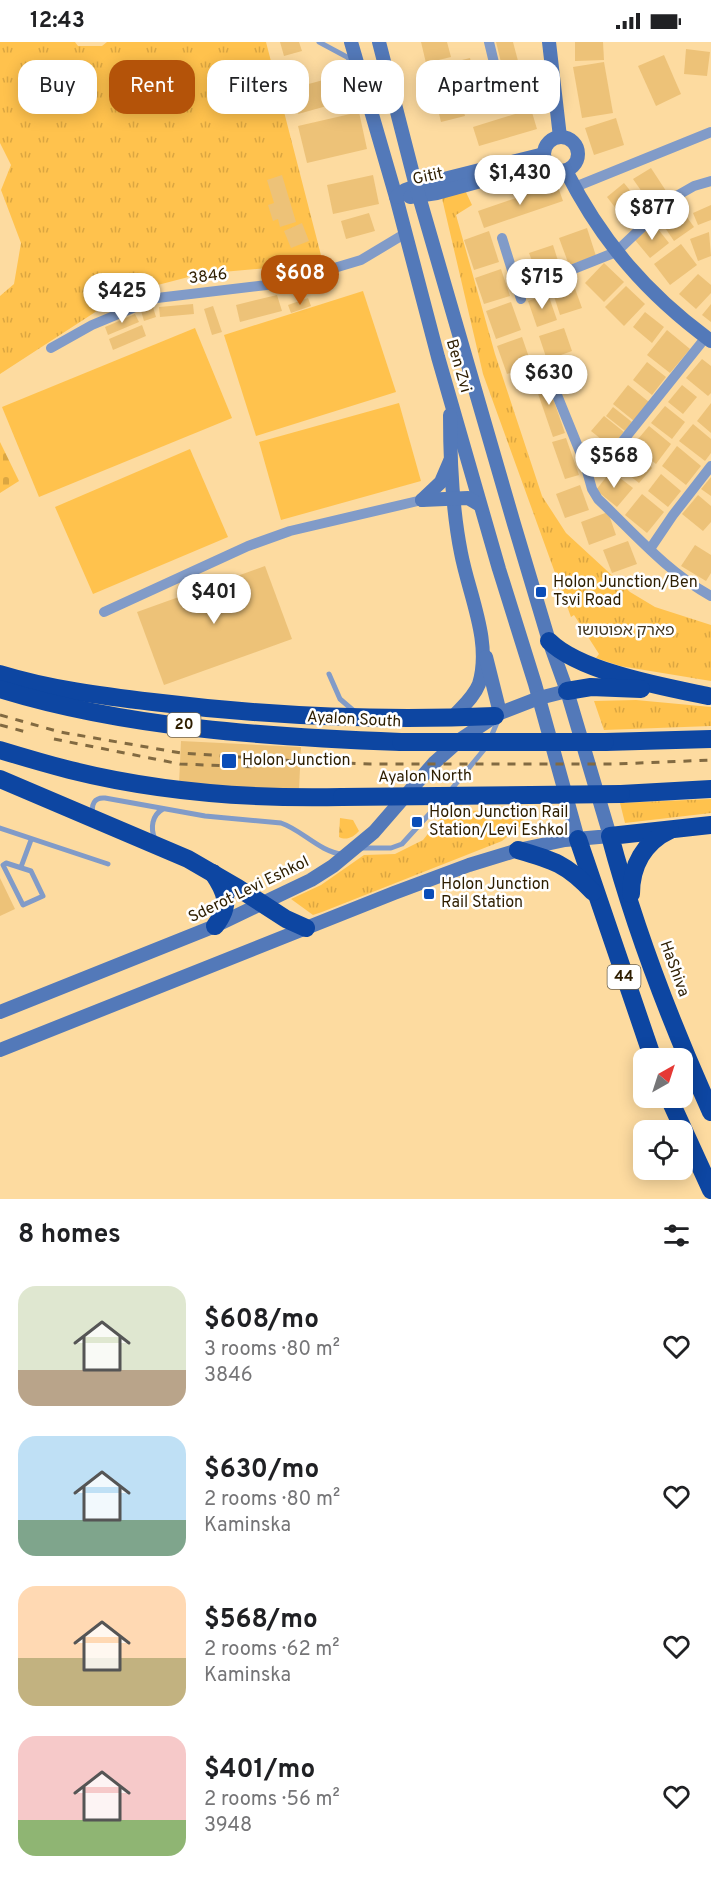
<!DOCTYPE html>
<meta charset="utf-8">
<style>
:root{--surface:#fff;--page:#f6f6f6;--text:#202124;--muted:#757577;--accent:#b45309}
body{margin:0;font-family:Overpass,"Noto Sans Hebrew",sans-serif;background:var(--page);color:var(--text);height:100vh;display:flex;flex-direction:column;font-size:22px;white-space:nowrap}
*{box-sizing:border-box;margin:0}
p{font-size:20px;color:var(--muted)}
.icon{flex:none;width:33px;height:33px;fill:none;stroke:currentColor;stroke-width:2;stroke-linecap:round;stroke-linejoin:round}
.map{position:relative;height:1157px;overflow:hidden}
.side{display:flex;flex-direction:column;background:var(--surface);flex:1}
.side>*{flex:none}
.top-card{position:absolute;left:18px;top:18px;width:675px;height:54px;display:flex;gap:12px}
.needle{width:39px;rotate:39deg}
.tools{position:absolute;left:633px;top:1006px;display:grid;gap:12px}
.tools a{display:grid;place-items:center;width:60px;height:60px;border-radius:12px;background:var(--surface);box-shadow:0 3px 15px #0003;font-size:30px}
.price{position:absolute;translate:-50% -51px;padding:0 14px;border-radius:21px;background:#fff;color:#222;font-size:20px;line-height:39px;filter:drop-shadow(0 2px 3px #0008)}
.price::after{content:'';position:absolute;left:50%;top:36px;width:18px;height:14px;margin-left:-9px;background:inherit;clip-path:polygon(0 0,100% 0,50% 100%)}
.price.active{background:var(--accent);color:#fff}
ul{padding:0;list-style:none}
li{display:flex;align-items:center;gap:18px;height:150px;padding:0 18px}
li span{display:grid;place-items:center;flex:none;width:168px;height:120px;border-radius:18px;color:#555}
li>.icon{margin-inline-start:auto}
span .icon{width:72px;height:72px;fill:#fffc;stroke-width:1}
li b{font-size:26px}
h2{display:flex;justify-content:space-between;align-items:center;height:72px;padding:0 18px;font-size:26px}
.chip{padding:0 21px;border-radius:18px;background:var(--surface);box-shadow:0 3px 15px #0003;font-size:21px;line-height:54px}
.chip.active{background:var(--accent);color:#fff}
.status{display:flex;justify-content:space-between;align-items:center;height:42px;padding:0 30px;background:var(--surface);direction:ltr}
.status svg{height:16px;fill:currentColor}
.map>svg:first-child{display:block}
.grass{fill:url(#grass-tufts)}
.forest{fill:url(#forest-firs)}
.cemetery{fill:url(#cemetery-stones)}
.pitch{fill:#ffc24d}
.building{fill:#edc278}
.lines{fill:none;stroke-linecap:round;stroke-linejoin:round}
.lane{stroke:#819bc8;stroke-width:5}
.street{stroke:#819bc8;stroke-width:10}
.secondary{stroke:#5379b9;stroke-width:14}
.highway{stroke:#0d46a2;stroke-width:18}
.rail{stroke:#826a41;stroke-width:3;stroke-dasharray:8 8;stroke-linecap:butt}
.highway-bridge{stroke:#0d46a2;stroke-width:18}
.poi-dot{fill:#0a4db8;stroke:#fff;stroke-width:2}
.labels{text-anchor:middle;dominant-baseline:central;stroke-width:5;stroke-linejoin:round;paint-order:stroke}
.shield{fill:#fff;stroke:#6d624c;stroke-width:1.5}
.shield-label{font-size:15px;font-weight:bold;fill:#2e1e00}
.street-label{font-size:16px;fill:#2e1e00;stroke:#fff}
.poi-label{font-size:16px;fill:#2e1e00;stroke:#fff;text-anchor:start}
.park-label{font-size:16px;fill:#423621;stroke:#fff}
</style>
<div class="status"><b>12:43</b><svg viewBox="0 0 49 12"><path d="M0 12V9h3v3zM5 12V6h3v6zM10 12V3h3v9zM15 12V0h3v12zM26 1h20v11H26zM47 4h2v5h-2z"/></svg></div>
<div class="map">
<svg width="711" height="1157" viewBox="0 0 711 1157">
<defs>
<pattern id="grass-tufts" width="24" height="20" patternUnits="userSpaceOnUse" patternTransform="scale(1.5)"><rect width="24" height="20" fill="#ffc24d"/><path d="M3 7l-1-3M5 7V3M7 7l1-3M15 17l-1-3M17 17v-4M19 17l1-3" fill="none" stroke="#dba641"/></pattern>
<pattern id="forest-firs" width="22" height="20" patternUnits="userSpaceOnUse" patternTransform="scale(1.5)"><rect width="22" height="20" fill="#ffc24d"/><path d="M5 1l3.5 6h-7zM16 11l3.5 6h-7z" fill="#dba641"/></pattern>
<pattern id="cemetery-stones" width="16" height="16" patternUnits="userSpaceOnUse" patternTransform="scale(1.5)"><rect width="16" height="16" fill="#ffc24d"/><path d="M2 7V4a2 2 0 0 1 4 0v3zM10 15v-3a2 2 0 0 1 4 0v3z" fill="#dba641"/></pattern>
</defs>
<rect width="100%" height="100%" fill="#fddba0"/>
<g class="grass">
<polygon points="0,0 75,0 78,4 102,4 107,0 266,0 323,221 200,232 123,252 0,332 0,254 14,242 21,201 1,148 11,123 0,101"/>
<polygon points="464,146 472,163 456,173 495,312 542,454 566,491 630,550 655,565 711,583 711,639 620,624 596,616 599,612 574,573 571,575 483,332 441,152"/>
<polygon points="636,658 711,665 711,684 604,688 594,659"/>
<polygon points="711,757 711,771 625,781 620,761"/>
<polygon points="530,768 522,783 502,799 322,870 313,873 291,857 321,843 364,813 395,812 423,798 446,769"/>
</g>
<path class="forest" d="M340,776L353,778L359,789C354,795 346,799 339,795Z"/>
<polygon class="cemetery" points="0,400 19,439 0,451"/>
<g class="pitch">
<polygon points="363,249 396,350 256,394 224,293"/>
<polygon points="195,286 232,376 39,455 2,365"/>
<polygon points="399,361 421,439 281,478 259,400"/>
<polygon points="190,407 228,495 93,552 55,465"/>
</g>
<g class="building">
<polygon points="280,0 299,0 302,9 284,14"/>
<polygon points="421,0 447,0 451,15 426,21"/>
<polygon points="496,0 513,0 527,53 510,57"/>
<polygon points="575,0 603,0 604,18 575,19"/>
<polygon points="686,7 710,10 707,34 684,32"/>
<polygon points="664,13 681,52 656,64 638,24"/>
<polygon points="470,16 475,38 452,44 446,22"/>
<polygon points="604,20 613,71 582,76 573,25"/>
<polygon points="327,37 334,62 298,72 290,47"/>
<polygon points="459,49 465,74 441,80 435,55"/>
<polygon points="531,67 537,87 479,104 473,85"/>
<polygon points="359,70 367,107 307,121 298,84"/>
<polygon points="616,76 624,103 594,113 585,86"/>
<polygon points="651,126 668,152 651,163 633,137"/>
<polygon points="282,133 296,180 280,185 278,177 273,179 268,163 274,161 267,138"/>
<polygon points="373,133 379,162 333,172 327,143"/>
<polygon points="624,141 645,167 627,181 607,155"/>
<polygon points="557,142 563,159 484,186 478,169"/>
<polygon points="711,163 711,178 698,183 693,171"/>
<polygon points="679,164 694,185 674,199 659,177"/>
<polygon points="369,171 375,189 346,197 341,179"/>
<polygon points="302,181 309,199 291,206 284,189"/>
<polygon points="654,182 669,201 650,216 635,198"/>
<polygon points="587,186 596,214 569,223 559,196"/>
<polygon points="489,189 499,220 474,228 464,198"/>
<polygon points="709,190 711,214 698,219 690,197"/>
<polygon points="681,202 697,223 670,243 654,222"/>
<polygon points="553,203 561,228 538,235 529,211"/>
<polygon points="604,221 624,240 604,260 585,241"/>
<polygon points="501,227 510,254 484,262 475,236"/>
<polygon points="698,232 711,243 711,251 696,267 679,252"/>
<polygon points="573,241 582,266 560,273 552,248"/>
<polygon points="626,244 645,262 624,284 605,265"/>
<polygon points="548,252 557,278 537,285 528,259"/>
<polygon points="277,253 282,269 240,280 236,263"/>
<polygon points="308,256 311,264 291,271 288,263"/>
<polygon points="511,260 521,288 496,297 486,269"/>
<polygon points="193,262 194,272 160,275 159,265"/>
<polygon points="711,262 711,280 702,273"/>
<polygon points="213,264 222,290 212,293 204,267"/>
<polygon points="153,265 156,275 144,279 141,269"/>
<polygon points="645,270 664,285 652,301 633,285"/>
<polygon points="135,272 139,280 108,293 105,285"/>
<polygon points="142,283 146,294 113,308 109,297"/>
<polygon points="564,286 572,309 547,318 539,294"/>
<polygon points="667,288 690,307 670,331 647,313"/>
<polygon points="522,295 532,324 507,332 497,304"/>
<polygon points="702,317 711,324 711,351 708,354 686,336"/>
<polygon points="647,320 666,335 652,353 633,338"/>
<polygon points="545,333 565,391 553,395 533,337"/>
<polygon points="628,343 649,360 634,379 613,362"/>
<polygon points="682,343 697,355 683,372 668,360"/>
<polygon points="711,361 711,391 697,379"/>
<polygon points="665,364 685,380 672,397 651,381"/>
<polygon points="613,365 632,380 625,389 606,374"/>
<polygon points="604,374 624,390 611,405 591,389"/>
<polygon points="693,382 711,397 711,411 705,419 679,399"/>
<polygon points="649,384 671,402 656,422 633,403"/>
<polygon points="566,396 579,433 565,437 552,400"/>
<polygon points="677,404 701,424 686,443 662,424"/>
<polygon points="629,407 652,426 639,441 616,423"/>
<polygon points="611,429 633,446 617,465 596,448"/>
<polygon points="661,432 681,449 668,465 648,449"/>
<polygon points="711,435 711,454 701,447"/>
<polygon points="580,443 589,468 565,476 556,452"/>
<polygon points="642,452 664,470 647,491 625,473"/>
<polygon points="698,453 711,464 711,480 703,489 682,472"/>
<polygon points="608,470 616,493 589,503 581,480"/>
<polygon points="628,499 637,522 612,531 603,508"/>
<polygon points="695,503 711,513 711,531 706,539 681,524"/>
<polygon points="265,524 292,597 164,643 137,570"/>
<polygon points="181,699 301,705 299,748 179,742"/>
<polygon points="0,836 15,867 0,874"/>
</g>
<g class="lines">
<g class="lane">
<polyline points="319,0 347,15 353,20"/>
<polyline points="329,632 340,657 354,669"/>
<polyline points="450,749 487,704 499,676"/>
<path d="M93,772C91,763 94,755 105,756L205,774L281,781C302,788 320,810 342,812"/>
<polyline points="0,786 108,822"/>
<path d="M155,797C150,786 152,773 163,767"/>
<polyline points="360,806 391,806 402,802 442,758"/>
<polygon points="6,821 31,829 43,854 23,863 3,823"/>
<polyline points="21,825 31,798"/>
</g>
<g class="street">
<polyline points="489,0 504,62 513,62 554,49"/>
<polyline points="575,145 711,90"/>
<polyline points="502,196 521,257"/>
<polyline points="518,249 616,210 673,156 694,144 711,139"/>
<polyline points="51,306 92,283 157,256 284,241 361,218 406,191"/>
<path d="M546,326L585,422L592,447L598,457C634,491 667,530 711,554"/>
<polyline points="585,422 606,420 706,295"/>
<polyline points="650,507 673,473 711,424"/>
<polyline points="104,570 248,504 290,489 422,458"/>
</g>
<g class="secondary">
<polyline points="351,0 396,155 438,315 499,527 535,642 578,797"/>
<polyline points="549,0 560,95"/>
<circle cx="561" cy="112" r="17"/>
<path d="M566,129C602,200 647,252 711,299"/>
<polyline points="396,155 405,148 416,144 544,112"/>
<polyline points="410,155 437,151 543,122"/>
<path d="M450,373C450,419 452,466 461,511C469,553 492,600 479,642C474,655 462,665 453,675"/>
<polyline points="422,458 468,456 480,463"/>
<polyline points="422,458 441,440 450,419"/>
<polyline points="486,615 500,671"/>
<polyline points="0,970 215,884 311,838 333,824 374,790 434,721 461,697 500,671 539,656 567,649"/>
<polyline points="0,1008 394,851 469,823 518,808 565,798 610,794 567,649 549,599 514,482 416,144 379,0"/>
</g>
<g class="highway">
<path d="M549,599C580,630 665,645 708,654"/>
<path d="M0,632C49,647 102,654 153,660C266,674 381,679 495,674"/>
<path d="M0,647C126,686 270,695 401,700"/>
<polyline points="567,649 591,645 641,647"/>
<polyline points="605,700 711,697"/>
<path d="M0,708C23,715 47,722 70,728C158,750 252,757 342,755"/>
<polyline points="0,737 188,817 238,846 286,877 306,886"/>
<polyline points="621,752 711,747"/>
<path d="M711,783L610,794C635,888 671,981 711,1070"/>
<polyline points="578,797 653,1017"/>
<path d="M518,808C553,818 567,822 593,850"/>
<path d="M213,831C227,852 231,863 215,884"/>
<path d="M631,852C631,824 644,800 670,788"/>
<polyline points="669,1056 711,1148"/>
</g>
<g class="rail">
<polyline points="0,673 60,690 181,711 297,719 370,722 616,722 711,718"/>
<polyline points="0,683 30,691"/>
<polyline points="54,697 180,722 255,725"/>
</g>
<g class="highway-bridge">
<polyline points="401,700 605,700"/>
<polyline points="342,755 621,752"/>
</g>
</g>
<g class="poi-dot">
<rect x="535" y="544" width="12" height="12" rx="3"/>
<rect x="221" y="711" width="16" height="16" rx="3"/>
<rect x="411" y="774" width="12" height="12" rx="3"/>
<rect x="423" y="846" width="12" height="12" rx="3"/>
</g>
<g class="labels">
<g class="shield">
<rect x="167.5" y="671" width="33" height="24" rx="4.5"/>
<rect x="607.5" y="923" width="33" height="24" rx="4.5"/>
</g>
<g class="shield-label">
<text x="184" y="683">20</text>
<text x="624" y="935">44</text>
</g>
<g class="street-label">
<text transform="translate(428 135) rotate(-12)">Gitit</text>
<text transform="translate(208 235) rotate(-7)">3846</text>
<text transform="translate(458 324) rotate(74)">Ben Zvi</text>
<text transform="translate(354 678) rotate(3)">Ayalon South</text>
<text transform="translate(425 735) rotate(-1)">Ayalon North</text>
<text transform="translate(249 848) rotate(-26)">Sderot Levi Eshkol</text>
<text transform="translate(674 927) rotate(70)">HaShiva</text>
</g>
<g class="poi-label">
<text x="553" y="541">Holon Junction/Ben<tspan x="553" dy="18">Tsvi Road</tspan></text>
<text x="242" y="719">Holon Junction</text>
<text x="429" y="771">Holon Junction Rail<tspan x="429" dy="18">Station/Levi Eshkol</tspan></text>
<text x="441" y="843">Holon Junction<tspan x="441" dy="18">Rail Station</tspan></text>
</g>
<g class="park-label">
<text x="626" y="589">פארק אפוטושו</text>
</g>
</g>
</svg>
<div class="tools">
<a><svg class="needle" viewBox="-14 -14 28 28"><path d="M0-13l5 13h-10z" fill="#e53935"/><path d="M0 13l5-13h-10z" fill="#757577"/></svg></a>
<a><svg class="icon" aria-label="locate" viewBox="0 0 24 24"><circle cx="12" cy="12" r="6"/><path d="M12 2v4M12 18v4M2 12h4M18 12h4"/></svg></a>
</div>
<b class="price" style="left:520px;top:164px">$1,430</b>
<b class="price" style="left:652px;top:199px">$877</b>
<b class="price active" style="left:300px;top:264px">$608</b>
<b class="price" style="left:542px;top:268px">$715</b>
<b class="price" style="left:122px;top:282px">$425</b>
<b class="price" style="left:549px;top:364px">$630</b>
<b class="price" style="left:614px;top:447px">$568</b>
<b class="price" style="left:214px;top:583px">$401</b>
<div class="top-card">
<a class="chip">Buy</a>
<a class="chip active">Rent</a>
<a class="chip">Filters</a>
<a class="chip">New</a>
<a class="chip">Apartment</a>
</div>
</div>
<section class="side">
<h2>8 homes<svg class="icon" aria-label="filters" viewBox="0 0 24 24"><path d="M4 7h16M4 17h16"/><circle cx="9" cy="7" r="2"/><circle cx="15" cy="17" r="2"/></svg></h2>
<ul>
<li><span style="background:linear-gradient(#dfe7d0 70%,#b9a48a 0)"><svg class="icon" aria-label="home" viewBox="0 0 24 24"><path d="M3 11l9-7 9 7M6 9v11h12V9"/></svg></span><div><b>$608/mo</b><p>3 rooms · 80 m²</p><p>3846</p></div><svg class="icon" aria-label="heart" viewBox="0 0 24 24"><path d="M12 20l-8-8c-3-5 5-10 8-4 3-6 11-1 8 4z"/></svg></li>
<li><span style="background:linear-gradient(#bfe0f5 70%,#7fa58c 0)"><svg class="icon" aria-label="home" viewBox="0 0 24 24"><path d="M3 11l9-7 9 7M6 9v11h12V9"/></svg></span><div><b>$630/mo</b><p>2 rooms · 80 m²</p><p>Kaminska</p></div><svg class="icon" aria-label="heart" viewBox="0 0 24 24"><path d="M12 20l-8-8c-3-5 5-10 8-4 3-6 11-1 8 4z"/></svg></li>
<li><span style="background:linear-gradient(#ffd9b3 60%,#c2b280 0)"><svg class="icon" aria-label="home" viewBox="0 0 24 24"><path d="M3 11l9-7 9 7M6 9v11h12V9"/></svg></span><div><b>$568/mo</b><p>2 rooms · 62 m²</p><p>Kaminska</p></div><svg class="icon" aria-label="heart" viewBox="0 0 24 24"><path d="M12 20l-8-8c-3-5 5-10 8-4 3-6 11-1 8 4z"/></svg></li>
<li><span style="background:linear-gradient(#f6c9c9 70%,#8fb573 0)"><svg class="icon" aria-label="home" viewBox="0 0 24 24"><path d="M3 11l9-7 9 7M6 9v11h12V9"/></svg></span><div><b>$401/mo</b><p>2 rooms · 56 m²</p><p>3948</p></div><svg class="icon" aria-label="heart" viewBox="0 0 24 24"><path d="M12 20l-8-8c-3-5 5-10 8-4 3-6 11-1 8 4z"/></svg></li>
</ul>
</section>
